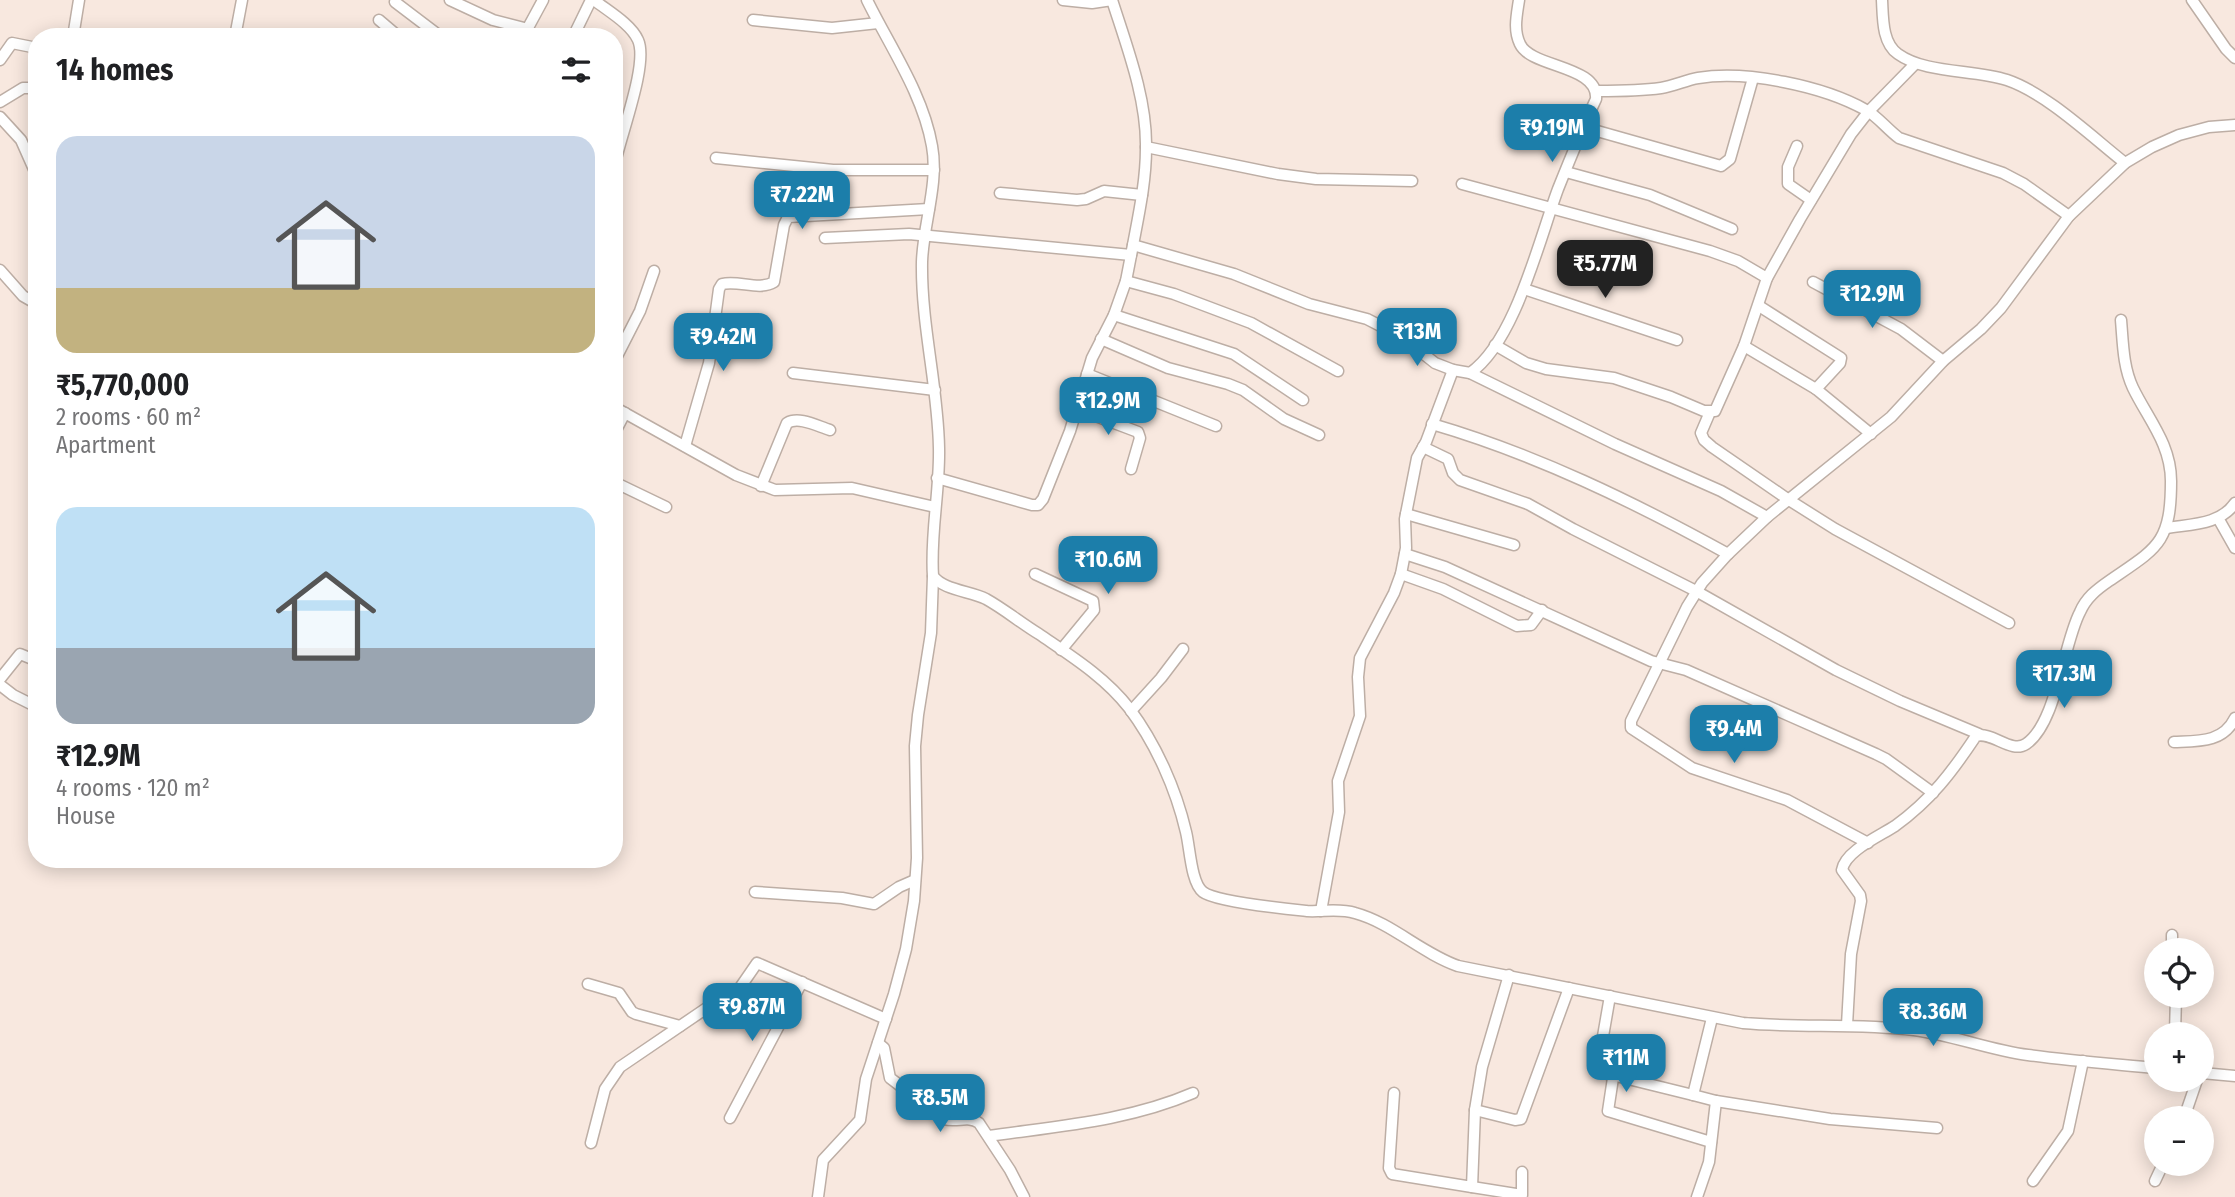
<!DOCTYPE html>
<meta charset="utf-8">
<style>
:root{--surface:#fff;--page:#f6f6f6;--text:#202124;--muted:#757577;--accent:#1c7eaa}
body{margin:0;font-family:"Fira Sans Condensed",sans-serif;background:var(--page);color:var(--text);height:100vh;display:flex;flex-direction:column;font-size:26px;white-space:nowrap}
*{box-sizing:border-box;margin:0}
p{font-size:23px;color:var(--muted)}
.icon{flex:none;width:38px;height:38px;fill:none;stroke:currentColor;stroke-width:2;stroke-linecap:round;stroke-linejoin:round}
.map{position:relative;flex:1;overflow:hidden}
.details{position:absolute;left:28px;top:28px;width:595px;height:840px;display:flex;flex-direction:column;background:var(--surface);border-radius:28px;box-shadow:0 4px 18px #0003}
.details>*{flex:none}
.tools{position:absolute;left:2144px;top:938px;display:grid;gap:14px}
.tools a{display:grid;place-items:center;width:70px;height:70px;border-radius:50%;background:var(--surface);box-shadow:0 4px 18px #0003;font-size:35px}
.price{position:absolute;translate:-50% -60px;padding:0 16px;border-radius:14px;background:var(--accent);color:#fff;font-size:23px;line-height:46px;filter:drop-shadow(0 2px 4px #0008)}
.price::after{content:'';position:absolute;left:50%;top:42px;width:21px;height:16px;margin-left:-10px;background:inherit;clip-path:polygon(0 0,100% 0,50% 100%)}
.price.current{background:#222;color:#fff}
ul{padding:0;list-style:none}
li{display:grid;align-content:center;gap:14px;height:371px;padding:0 28px}
li span{display:grid;place-items:center;height:217px;border-radius:21px;color:#555}
li>.icon{margin-inline-start:auto}
span .icon{width:126px;height:126px;fill:#fffc;stroke-width:1}
li b{font-size:30px}
h2{display:flex;justify-content:space-between;align-items:center;height:84px;padding:0 28px;font-size:30px}
.map>svg:first-child{display:block}
.lines{fill:none;stroke-linecap:round;stroke-linejoin:round}
.street-casing{stroke:#bdaea5;stroke-width:13}
.street{stroke:#fff;stroke-width:10}
</style>
<div class="map">
<svg width="2235" height="1197" viewBox="0 0 2235 1197">
<rect width="100%" height="100%" fill="#f8e8df"/>
<g class="lines">
<defs>
<g id="street">
<polyline points="450,0 493,20 528,29"/>
<path d="M594,0C608,11 631,24 638,40C649,64 619,139 614,168"/>
<path d="M867,0C890,47 923,94 932,146C939,184 923,224 922,262C921,325 938,386 939,448C940,491 930,534 933,576C943,590 970,591 986,599C1004,609 1021,623 1039,634C1071,656 1105,677 1129,708C1156,744 1176,789 1186,832C1190,848 1191,883 1203,892C1216,902 1288,909 1307,911C1323,912 1339,908 1355,913C1392,923 1421,953 1458,966L1743,1023C1800,1028 1857,1023 1914,1030C1953,1035 1989,1050 2028,1055C2071,1061 2114,1064 2156,1068"/>
<polyline points="1063,0 1092,3 1112,0"/>
<path d="M1112,0C1127,47 1147,99 1146,148C1146,181 1139,213 1133,245L1234,274L1309,304L1367,319L1402,337L1435,363L1453,370L1470,373L1615,444L1721,491L1767,517"/>
<path d="M1882,0C1883,18 1882,43 1898,54C1926,74 1973,69 2007,80C2046,93 2092,137 2125,163"/>
<polyline points="2192,0 2226,49 2235,58"/>
<polyline points="395,2 441,37"/>
<polyline points="379,20 399,37"/>
<polyline points="753,20 832,28 878,23"/>
<polyline points="73,37 79,0"/>
<polyline points="235,37 242,0"/>
<polyline points="523,37 543,0"/>
<polyline points="573,37 591,0"/>
<polyline points="0,60 12,43 37,48"/>
<path d="M1597,91C1618,91 1640,91 1661,88C1674,86 1686,80 1698,78C1747,70 1823,86 1866,110C1876,115 1888,130 1899,138L2003,173L2024,184L2069,216"/>
<polyline points="0,102 23,88 37,88"/>
<polyline points="0,117 21,140 37,176"/>
<polyline points="1583,127 1721,166 1730,159 1753,78"/>
<polyline points="1797,146 1788,167 1788,184 1811,200"/>
<polyline points="1146,147 1278,174 1316,179 1412,181"/>
<polyline points="716,158 833,170 934,170"/>
<polyline points="1566,172 1650,195 1732,229"/>
<polyline points="1462,184 1710,251 1738,261 1767,278"/>
<polyline points="1000,193 1077,200 1086,199 1104,191 1142,195"/>
<polyline points="825,238 909,234 1131,255"/>
<polyline points="0,270 23,296 37,304"/>
<polyline points="1126,281 1174,294 1251,323 1338,371"/>
<polyline points="1813,282 1901,329 1943,361"/>
<polyline points="1524,289 1677,340"/>
<polyline points="1759,306 1841,358 1840,363 1816,389"/>
<polyline points="1114,315 1234,354 1303,400"/>
<polyline points="1101,339 1168,368 1228,384 1243,390 1284,419 1319,435"/>
<polyline points="1495,345 1526,363 1546,369 1614,378 1671,397 1704,411 1715,411 1744,346 1767,278 1800,219 1851,134 1869,111 1915,64"/>
<polyline points="1744,346 1816,389 1871,434"/>
<polyline points="614,362 640,311 654,271"/>
<polyline points="793,373 935,390"/>
<path d="M1470,373C1515,342 1539,240 1558,189C1570,159 1582,129 1596,99C1599,65 1531,68 1520,44C1513,30 1517,14 1519,0"/>
<polyline points="1087,374 1216,426"/>
<polyline points="614,407 736,475 775,490 852,488 935,507"/>
<polyline points="1077,409 1138,432 1140,438 1131,469"/>
<polyline points="1710,412 1701,433 1704,440 1712,447 1789,500 1835,529 2009,623"/>
<path d="M1432,424C1535,454 1634,502 1728,554"/>
<polyline points="614,434 625,413"/>
<path d="M685,446L709,363L719,289L722,284C739,280 759,291 774,282L784,225L788,217L929,209"/>
<polyline points="1423,447 1448,459 1453,473 1460,480 1528,504 1573,529 1696,591 1836,670 1900,701 1979,734"/>
<polyline points="937,478 1032,505 1038,505 1043,499 1070,431 1092,358 1114,315 1126,281 1133,245"/>
<polyline points="614,482 666,507"/>
<path d="M761,486L787,423C799,416 817,426 830,430"/>
<polyline points="1406,514 1514,545"/>
<polyline points="2218,518 2235,548"/>
<path d="M2167,528C2191,524 2220,525 2235,503"/>
<polyline points="1405,554 1445,567 1651,661 1686,670 1876,754 1886,759 1933,793"/>
<polyline points="1035,574 1093,601 1094,610 1061,650"/>
<polyline points="1401,574 1443,589 1517,626 1531,625 1542,610"/>
<polyline points="0,679 20,654 37,661"/>
<polyline points="0,685 13,695 37,707"/>
<polyline points="1131,711 1161,678 1183,649"/>
<path d="M2174,742C2198,741 2223,743 2235,718"/>
<polyline points="1868,843 1787,800 1692,768 1631,728 1631,721 1687,607 1702,583 1728,554 1767,517 1891,417 1943,361 1981,329 2001,308 2069,216 2125,163 2152,147 2179,135 2209,127 2235,125"/>
<polyline points="755,892 842,898 874,904 899,887 915,880"/>
<polyline points="1321,911 1339,812 1338,781 1360,716 1358,677 1360,658 1394,593 1401,574 1406,548 1405,519 1417,458 1426,442 1453,370"/>
<polyline points="2172,935 2172,950"/>
<polyline points="588,984 619,993 632,1012 636,1014 680,1026"/>
<polyline points="1610,996 1598,1065 1613,1078 1608,1111 1711,1142"/>
<path d="M1847,1025L1851,954L1861,901L1860,895L1842,870C1845,851 1880,836 1895,826C1931,800 1952,772 1976,736C1992,731 2011,754 2026,744C2057,723 2063,644 2080,612C2086,598 2096,590 2109,581C2157,548 2171,544 2171,481C2171,444 2148,419 2133,388C2123,367 2123,343 2121,320"/>
<polyline points="2175,1034 2176,996"/>
<path d="M878,1043L884,1048L890,1078L944,1119C957,1123 968,1115 979,1123L1010,1170L1024,1197"/>
<polyline points="2202,1073 2235,1076"/>
<polyline points="1612,1075 1693,1095"/>
<polyline points="1394,1093 1389,1168 1392,1174 1472,1187 1475,1110 1482,1067 1509,975"/>
<polyline points="1716,1101 1830,1119 1937,1128"/>
<polyline points="1475,1110 1515,1120 1521,1119 1569,988"/>
<polyline points="730,1118 802,982"/>
<polyline points="2184,1118 2197,1080"/>
<path d="M989,1136C1058,1126 1128,1121 1193,1093"/>
<polyline points="591,1143 605,1089 620,1067 717,1001 737,992 757,963 886,1019"/>
<polyline points="2033,1181 2068,1131 2083,1061"/>
<polyline points="2155,1181 2163,1164"/>
<polyline points="1472,1187 1522,1195 1522,1172"/>
<polyline points="818,1197 823,1160 860,1120 866,1079 894,994 906,949 914,901 917,858 915,746 918,715 931,633 933,576"/>
<polyline points="1697,1197 1709,1162 1716,1101 1693,1095 1712,1018"/>
</g>
</defs>
<use href="#street" class="street-casing"/>
<use href="#street" class="street"/>
</g>
</svg>
<div class="tools">
<a><svg class="icon" aria-label="locate" viewBox="0 0 24 24"><circle cx="12" cy="12" r="6"/><path d="M12 2v4M12 18v4M2 12h4M18 12h4"/></svg></a>
<a>+</a>
<a>−</a>
</div>
<b class="price" style="left:1552px;top:164px">₹9.19M</b>
<b class="price" style="left:802px;top:231px">₹7.22M</b>
<b class="price current" style="left:1605px;top:300px">₹5.77M</b>
<b class="price" style="left:1872px;top:330px">₹12.9M</b>
<b class="price" style="left:1417px;top:368px">₹13M</b>
<b class="price" style="left:723px;top:373px">₹9.42M</b>
<b class="price" style="left:1108px;top:437px">₹12.9M</b>
<b class="price" style="left:1108px;top:596px">₹10.6M</b>
<b class="price" style="left:2064px;top:710px">₹17.3M</b>
<b class="price" style="left:1734px;top:765px">₹9.4M</b>
<b class="price" style="left:752px;top:1043px">₹9.87M</b>
<b class="price" style="left:1933px;top:1048px">₹8.36M</b>
<b class="price" style="left:1626px;top:1094px">₹11M</b>
<b class="price" style="left:940px;top:1134px">₹8.5M</b>
<section class="details">
<h2>14 homes<svg class="icon" aria-label="filters" viewBox="0 0 24 24"><path d="M4 7h16M4 17h16"/><circle cx="9" cy="7" r="2"/><circle cx="15" cy="17" r="2"/></svg></h2>
<ul>
<li><span style="background:linear-gradient(#c9d6e8 70%,#c2b280 0)"><svg class="icon" aria-label="home" viewBox="0 0 24 24"><path d="M3 11l9-7 9 7M6 9v11h12V9"/></svg></span><div><b>₹5,770,000</b><p>2 rooms · 60 m²</p><p>Apartment</p></div></li>
<li><span style="background:linear-gradient(#bfe0f5 65%,#9aa5b1 0)"><svg class="icon" aria-label="home" viewBox="0 0 24 24"><path d="M3 11l9-7 9 7M6 9v11h12V9"/></svg></span><div><b>₹12.9M</b><p>4 rooms · 120 m²</p><p>House</p></div></li>
</ul>
</section>
</div>
